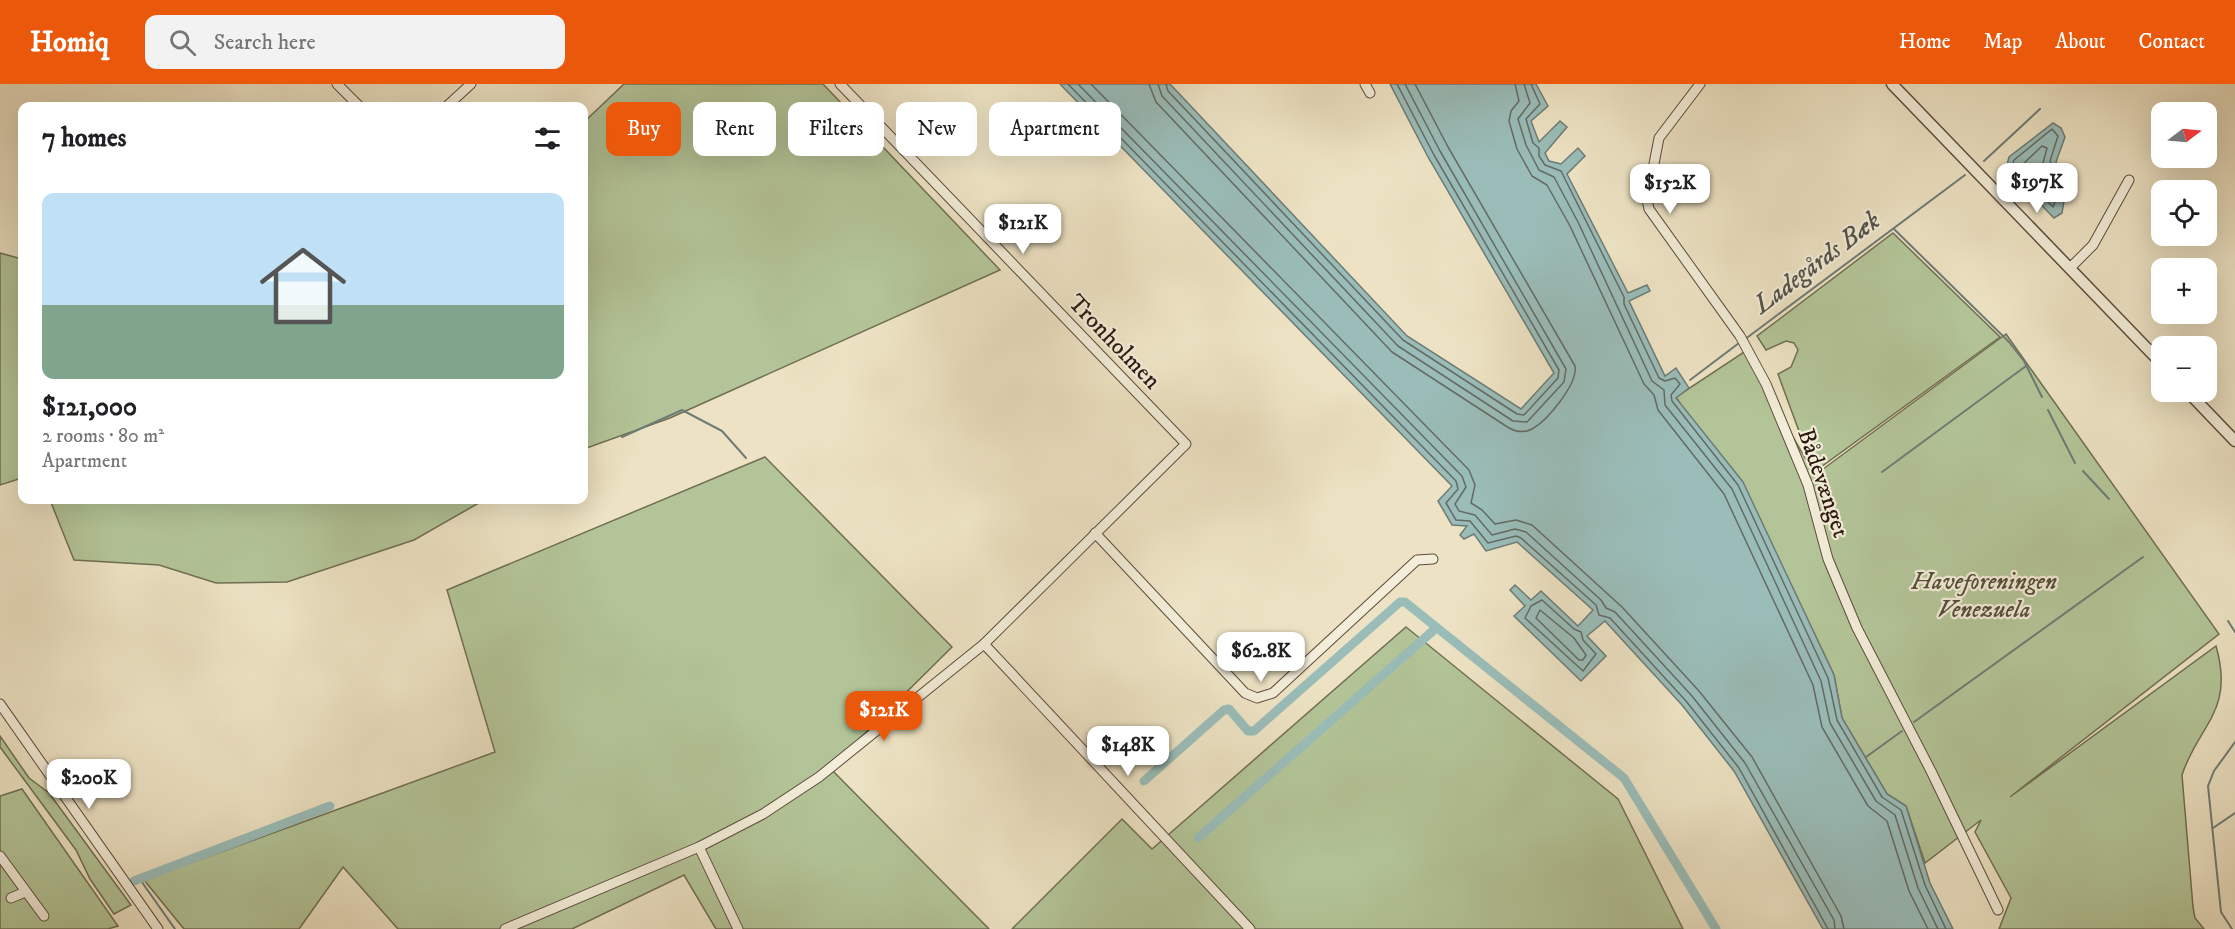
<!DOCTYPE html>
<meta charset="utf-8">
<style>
:root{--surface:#fff;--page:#f2f2f2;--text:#202124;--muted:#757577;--line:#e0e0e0;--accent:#ea580c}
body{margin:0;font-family:"IM FELL DW Pica",serif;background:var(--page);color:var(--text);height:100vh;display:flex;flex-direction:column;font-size:22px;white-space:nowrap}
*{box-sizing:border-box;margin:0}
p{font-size:20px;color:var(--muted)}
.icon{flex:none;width:33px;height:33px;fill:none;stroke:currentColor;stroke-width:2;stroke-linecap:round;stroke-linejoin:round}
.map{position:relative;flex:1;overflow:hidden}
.drawer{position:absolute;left:18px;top:18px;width:570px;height:402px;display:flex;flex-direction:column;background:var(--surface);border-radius:12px;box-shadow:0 6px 24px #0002}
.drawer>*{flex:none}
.hud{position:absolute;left:606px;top:18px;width:570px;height:54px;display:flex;gap:12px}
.needle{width:39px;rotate:74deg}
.controls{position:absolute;left:2151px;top:18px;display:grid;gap:12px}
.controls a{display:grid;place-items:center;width:66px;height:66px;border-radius:12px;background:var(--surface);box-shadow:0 6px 24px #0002;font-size:30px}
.price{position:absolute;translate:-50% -51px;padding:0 14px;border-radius:12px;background:#fff;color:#222;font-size:20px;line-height:39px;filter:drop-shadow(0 2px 3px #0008)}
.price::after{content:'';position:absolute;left:50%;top:36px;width:18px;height:14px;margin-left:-9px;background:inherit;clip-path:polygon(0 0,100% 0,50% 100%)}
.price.current{background:var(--accent);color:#fff}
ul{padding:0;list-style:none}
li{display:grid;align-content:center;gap:12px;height:318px;padding:0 24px}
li+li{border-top:2px solid var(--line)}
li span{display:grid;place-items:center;height:186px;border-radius:12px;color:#555}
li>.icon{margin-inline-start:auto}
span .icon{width:108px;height:108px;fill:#fffc;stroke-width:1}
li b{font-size:26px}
h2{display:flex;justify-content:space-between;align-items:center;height:72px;padding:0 24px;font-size:26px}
.tag{padding:0 21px;border-radius:12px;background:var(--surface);box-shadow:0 6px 24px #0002;font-size:21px;line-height:54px}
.tag.current{background:var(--accent);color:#fff}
header{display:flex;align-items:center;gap:36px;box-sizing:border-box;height:84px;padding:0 30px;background:var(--accent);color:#fff}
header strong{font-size:28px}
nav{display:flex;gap:33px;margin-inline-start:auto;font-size:21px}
.search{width:420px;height:54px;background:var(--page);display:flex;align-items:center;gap:15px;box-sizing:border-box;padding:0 21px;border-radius:12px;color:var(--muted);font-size:22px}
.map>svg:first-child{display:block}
.green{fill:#b3c598;stroke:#706f54;stroke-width:1.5}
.water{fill:#9abdb9;stroke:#6e7b76;stroke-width:1.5}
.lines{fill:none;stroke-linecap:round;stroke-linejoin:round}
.shore{stroke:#646b65;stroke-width:1.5}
.stream{stroke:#6e7b76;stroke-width:2}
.canal{stroke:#9abdb9;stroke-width:9}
.minor-casing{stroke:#5d4c3e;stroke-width:11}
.tertiary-casing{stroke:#5d4c3e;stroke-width:13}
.minor{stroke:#f3edd9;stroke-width:9}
.tertiary{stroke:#f3edd9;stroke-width:10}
.labels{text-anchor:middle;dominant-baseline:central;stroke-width:4.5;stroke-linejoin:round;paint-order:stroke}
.street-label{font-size:24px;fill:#2d1911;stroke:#f3edd9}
.park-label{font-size:24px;font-style:italic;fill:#554d3a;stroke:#f3edd9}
.water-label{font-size:26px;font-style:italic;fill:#53524c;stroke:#f3edd9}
</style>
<header>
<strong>Homiq</strong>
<div class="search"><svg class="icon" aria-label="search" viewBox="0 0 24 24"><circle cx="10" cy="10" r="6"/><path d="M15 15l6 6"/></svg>Search here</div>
<nav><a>Home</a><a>Map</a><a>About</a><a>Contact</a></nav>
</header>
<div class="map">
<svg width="2235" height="845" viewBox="0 0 2235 845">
<rect width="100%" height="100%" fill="#ede3c4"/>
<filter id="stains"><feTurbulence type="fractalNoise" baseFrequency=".00333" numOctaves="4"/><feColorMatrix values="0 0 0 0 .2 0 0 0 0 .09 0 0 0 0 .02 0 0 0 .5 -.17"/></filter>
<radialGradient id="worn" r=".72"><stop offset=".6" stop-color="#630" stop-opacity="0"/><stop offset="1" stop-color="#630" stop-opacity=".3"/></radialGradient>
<g class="green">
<polygon points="624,0 823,0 1000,186 670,334 584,365 584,38"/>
<polygon points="1893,149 2000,253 1814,388 1778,290 1791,283 1798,266 1794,259 1786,257 1766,266 1757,252"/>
<polygon points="0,169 22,175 22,394 0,401"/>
<path d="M2006,250L2219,550L2010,713L2216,562C2235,628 2198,641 2182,691L2193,823L2195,834L2204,845H1999L2011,814L1975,748L1981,736L1925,779L1906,722L1887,710L1842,634L1834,591L1794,507L1676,313L1744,268L1815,391Z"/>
<polygon points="765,373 952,563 830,684 989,845 716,845 684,791 572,845 398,845 343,783 299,845 184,845 144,796 495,668 447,506"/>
<polygon points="50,416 484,416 414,456 287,498 216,499 159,481 74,476"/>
<polygon points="1406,543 1618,715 1683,845 1012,845 1122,735 1152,765"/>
<polygon points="0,652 29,694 49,709 131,821 114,830 90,795 76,766 0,663"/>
<polygon points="22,705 118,842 108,845 0,845 0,712"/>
</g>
<g class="water">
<polygon points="1060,0 1170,0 1407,252 1521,325 1554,289 1428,73 1390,0 1536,0 1548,22 1531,37 1539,58 1560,37 1567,43 1545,69 1549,77 1561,80 1578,64 1585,72 1567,90 1628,209 1647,201 1650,207 1629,217 1665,292 1676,284 1689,304 1676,314 1743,398 1834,591 1842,634 1887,710 1906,722 1930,799 1953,845 1823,845 1734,687 1682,621 1605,537 1587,552 1606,572 1581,597 1514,532 1525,522 1510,506 1515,501 1531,516 1541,507 1578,542 1593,526 1517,458 1486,467 1474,450 1464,455 1460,451 1467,442 1452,441 1438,417 1452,402"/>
<polygon points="2053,39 2061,44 2065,53 2056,78 2066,104 2062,129 2054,134 2006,85 2009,73"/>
</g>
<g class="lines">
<g class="shore">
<polyline points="1068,0 1456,397 1458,405 1446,419 1456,436 1470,437 1488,459 1516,452 1521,454 1596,521 1599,531 1610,534 1686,617 1739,684 1828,845"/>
<polyline points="1078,0 1462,392 1466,403 1455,420 1459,427 1475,431 1492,451 1515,445 1526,448 1601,516 1606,524 1615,528 1692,612 1745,679 1834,836 1835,845"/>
<polyline points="1091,0 1469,386 1475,401 1471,419 1482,426 1495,440 1516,436 1532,441 1622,523 1699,607 1752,673 1841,832 1844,845"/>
<path d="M1149,0L1156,18L1392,268L1509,344C1516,348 1524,349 1532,345C1547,337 1578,300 1575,282L1448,63L1415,0"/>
<polyline points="1158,0 1162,12 1398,262 1513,337 1527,338 1564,298 1566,285 1440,67 1405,0"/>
<polyline points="1166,0 1168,7 1403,256 1517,330 1524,331 1558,294 1559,286 1434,71 1397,0"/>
<polyline points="1515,0 1519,17 1511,27 1509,37 1517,65 1532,92 1547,101 1570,142 1644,300 1654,311 1658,326 1724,410 1813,601 1822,643 1868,722 1887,737 1909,807 1928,845"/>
<polyline points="1524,0 1530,19 1518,35 1526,61 1539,86 1554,93 1578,138 1652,297 1664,306 1665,321 1732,405 1821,597 1830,639 1876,717 1895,731 1918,804 1938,845"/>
<polyline points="1531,0 1540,20 1526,35 1533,59 1539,64 1539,72 1545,81 1561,87 1624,213 1624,220 1659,294 1665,297 1675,294 1680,300 1671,311 1672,317 1738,401 1828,594 1837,636 1882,713 1901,726 1925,801 1946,845"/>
<polygon points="2052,45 2058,52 2050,77 2060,104 2053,123 2012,82 2014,76"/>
<polygon points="2042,62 2047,64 2043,79 2052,104 2049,109 2021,82"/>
<polygon points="1542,516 1574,545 1581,548 1583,556 1596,570 1583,587 1525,534 1531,522"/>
<polygon points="1540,526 1574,554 1586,571 1583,576 1579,576 1536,534"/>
</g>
<g class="stream">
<polyline points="1984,77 2040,25"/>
<polyline points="1894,145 2009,258 2024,277 2042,313"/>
<polyline points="1744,256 1965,91"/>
<polyline points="1690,296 1739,259"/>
<polyline points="2048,326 2075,379"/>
<polyline points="622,353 682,326 722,347 746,374"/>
<polyline points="2083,387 2109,415"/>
<polyline points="1882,388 2026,282"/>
<polyline points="2228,537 2235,548"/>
<polyline points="1914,638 2143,473"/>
<polyline points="1866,673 1902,647"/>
<polyline points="2213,744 2235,729"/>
<polyline points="139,794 175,845"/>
<polyline points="2232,845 2221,828 2208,702 2214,687 2235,658"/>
</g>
<g class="canal">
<polyline points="1144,697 1224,626 1229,625 1248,647 1254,647 1400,518 1405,518 1624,694 1716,845"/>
<polyline points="1198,754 1435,545"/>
<polyline points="134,797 330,722"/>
</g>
<defs>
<g id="minor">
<polyline points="337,0 359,22"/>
<polyline points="1365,0 1370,9"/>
<polyline points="1700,0 1659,54 1647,116 1649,125 1740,252 1766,300 1808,401 1828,475 1857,544 1931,687 1998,826"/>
<polyline points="447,22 471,0"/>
<polyline points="2070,184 2093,161 2129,96"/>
<polyline points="1095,449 1245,609 1257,614 1273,609 1417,476 1433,475"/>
<polyline points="984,560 1250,845"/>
<polyline points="0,620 158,845"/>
<polyline points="699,763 738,845"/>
<polyline points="0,772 44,832"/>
<polyline points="11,814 25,808"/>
<polyline points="505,845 699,763 763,730 819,693 984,560 1186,360 840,0"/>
</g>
<g id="tertiary">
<polyline points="1892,0 2162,280"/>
<polyline points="2188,308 2235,357"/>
</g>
</defs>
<use href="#minor" class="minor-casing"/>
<use href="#tertiary" class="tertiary-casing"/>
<use href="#minor" class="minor"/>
<use href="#tertiary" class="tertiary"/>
</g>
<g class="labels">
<g class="street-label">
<text transform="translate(1114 258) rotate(46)">Tronholmen</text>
<text transform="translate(1823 399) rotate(71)">Bådevænget</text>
</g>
<g class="park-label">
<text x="1984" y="498">Haveforeningen<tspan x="1984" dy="28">Venezuela</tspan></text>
</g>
<g class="water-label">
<text transform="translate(1817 179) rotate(-37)">Ladegårds Bæk</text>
</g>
</g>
<rect width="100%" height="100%" filter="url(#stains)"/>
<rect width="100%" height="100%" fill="url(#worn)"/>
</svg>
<div class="controls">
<a><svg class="needle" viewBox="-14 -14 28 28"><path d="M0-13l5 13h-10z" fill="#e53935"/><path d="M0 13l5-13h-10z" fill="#757577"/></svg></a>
<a><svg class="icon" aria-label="locate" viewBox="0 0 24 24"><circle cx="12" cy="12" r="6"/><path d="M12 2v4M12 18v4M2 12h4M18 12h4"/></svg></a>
<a>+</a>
<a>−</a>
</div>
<b class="price" style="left:2037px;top:130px">$197K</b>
<b class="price" style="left:1670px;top:131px">$152K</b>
<b class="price" style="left:1023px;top:171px">$121K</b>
<b class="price" style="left:1261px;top:599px">$62.8K</b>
<b class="price current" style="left:884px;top:658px">$121K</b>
<b class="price" style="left:1128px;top:693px">$148K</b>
<b class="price" style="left:89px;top:726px">$200K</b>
<div class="hud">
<a class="tag current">Buy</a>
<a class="tag">Rent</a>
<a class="tag">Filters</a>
<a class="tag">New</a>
<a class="tag">Apartment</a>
</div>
<section class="drawer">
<h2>7 homes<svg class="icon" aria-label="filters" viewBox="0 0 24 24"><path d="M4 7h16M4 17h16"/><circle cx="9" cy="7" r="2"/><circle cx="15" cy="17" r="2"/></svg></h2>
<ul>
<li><span style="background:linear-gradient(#bfe0f5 60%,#7fa58c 0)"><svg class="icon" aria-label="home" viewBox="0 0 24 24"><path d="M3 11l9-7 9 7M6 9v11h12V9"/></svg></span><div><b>$121,000</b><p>2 rooms · 80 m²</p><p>Apartment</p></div></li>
</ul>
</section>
</div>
